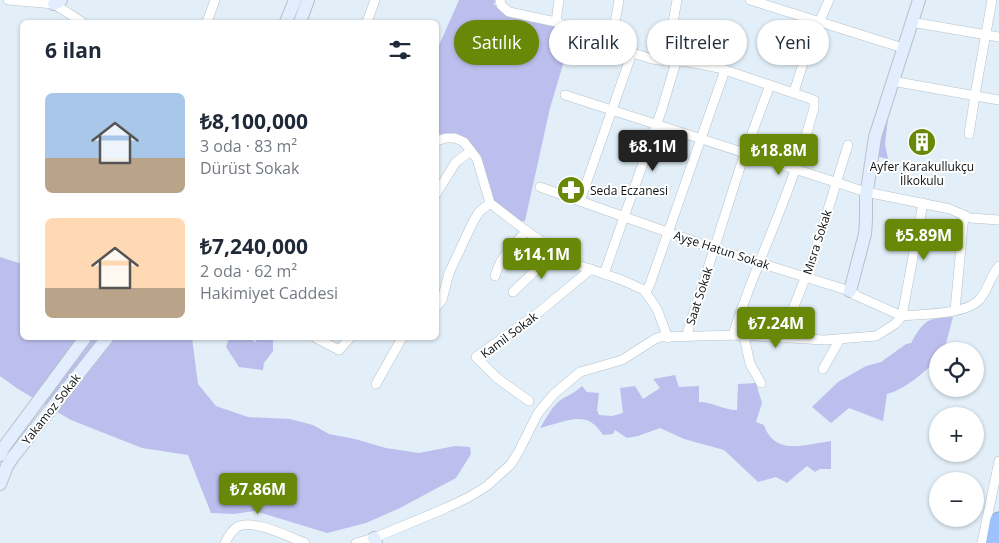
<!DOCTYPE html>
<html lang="tr">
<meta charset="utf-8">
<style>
:root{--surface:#fff;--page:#f2f2f3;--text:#1f2937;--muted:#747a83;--accent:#688908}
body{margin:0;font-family:"Open Sans",sans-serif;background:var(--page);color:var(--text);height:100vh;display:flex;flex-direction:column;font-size:19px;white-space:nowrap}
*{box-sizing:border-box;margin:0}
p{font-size:16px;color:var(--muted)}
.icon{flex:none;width:28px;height:28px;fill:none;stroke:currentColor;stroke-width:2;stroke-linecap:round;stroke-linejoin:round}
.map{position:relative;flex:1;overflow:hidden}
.side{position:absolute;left:20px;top:20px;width:419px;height:320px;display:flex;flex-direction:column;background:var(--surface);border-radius:8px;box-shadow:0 1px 4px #0004}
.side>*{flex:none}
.hud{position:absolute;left:454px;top:20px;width:470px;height:45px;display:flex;gap:10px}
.buttons{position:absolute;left:929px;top:342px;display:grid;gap:10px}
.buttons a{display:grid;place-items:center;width:55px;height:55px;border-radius:50%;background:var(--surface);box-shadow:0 1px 4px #0004;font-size:25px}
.price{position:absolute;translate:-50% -42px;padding:0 11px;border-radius:5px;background:var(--accent);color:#fff;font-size:16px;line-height:32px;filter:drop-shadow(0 1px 2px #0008)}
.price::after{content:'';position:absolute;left:50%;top:30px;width:15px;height:11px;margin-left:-8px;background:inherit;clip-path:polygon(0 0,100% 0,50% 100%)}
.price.current{background:#222;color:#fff}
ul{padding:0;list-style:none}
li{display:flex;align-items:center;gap:15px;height:125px;padding:0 25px}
li span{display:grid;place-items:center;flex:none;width:140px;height:100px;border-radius:8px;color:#555}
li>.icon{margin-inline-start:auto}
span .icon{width:60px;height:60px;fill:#fffc;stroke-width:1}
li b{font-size:21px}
h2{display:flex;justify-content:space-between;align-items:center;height:60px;padding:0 25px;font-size:21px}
.chip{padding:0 18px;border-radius:22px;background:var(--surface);box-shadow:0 1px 4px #0004;font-size:18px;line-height:45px}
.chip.current{background:var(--accent);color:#fff}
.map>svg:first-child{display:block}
.green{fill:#bcbfed}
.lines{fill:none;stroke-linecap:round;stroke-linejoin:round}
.street-casing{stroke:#b5c2cb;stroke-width:10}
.secondary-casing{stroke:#b5c2cb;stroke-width:14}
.highway-casing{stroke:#6a84ab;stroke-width:19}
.street{stroke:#fff;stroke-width:9}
.secondary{stroke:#e2edfe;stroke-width:12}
.highway{stroke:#9dc2fd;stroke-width:18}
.labels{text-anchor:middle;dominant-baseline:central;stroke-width:4;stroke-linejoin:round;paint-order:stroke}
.poi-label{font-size:12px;fill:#0c1013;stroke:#fff}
.street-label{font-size:12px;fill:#0c1013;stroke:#fff}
</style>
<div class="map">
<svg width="999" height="543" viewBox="0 0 999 543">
<rect width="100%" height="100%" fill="#e2eff8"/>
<g class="green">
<polygon points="459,0 495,0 494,5 522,12 573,31 550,108 525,221 520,221 493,202 464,139 453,135 436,134 436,52"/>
<polygon points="882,118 888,119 885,144 888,159 872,155"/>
<polygon points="0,257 22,264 22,338 192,338 198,384 216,406 248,417 290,419 313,425 329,434 355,439 386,448 419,453 455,446 470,447 471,454 456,478 400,508 366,523 327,533 255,511 234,514 211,513 188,455 142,448 71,420 18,389 0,376"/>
<path d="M953,317L944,351H938L937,361C922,373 906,389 887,394L883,421L849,408L831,423L812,407L838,382L866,366L881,362L906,344L911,343C924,320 927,318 953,317Z"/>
<polygon points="229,338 248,338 257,343 254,338 273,338 273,351 264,363 263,370 239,367 226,347"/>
<path d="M675,375L679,387L699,386V402C713,402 723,410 737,410L738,384L756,383L762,403L756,422L764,425C775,457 806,444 831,441V469H820L815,472L807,466L787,483L776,477L758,482L724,450L684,439L660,428L638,436L627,438L615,430L613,434L603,435C600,431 597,426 592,423C579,413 555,425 540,428C547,417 552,406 562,399C569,395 576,392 582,386L587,392L599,393L597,410L599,415L612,416L623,413L620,388L635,386L643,399L660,388L653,379Z"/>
</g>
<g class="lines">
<defs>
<g id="street">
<polyline points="8,0 54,4 82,22"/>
<path d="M500,0L501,5L509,12L556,22L623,50L652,59L666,61L689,62L719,68L814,100V108C808,129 802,150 795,170C776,226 750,279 733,335"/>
<polyline points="750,0 903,48"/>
<polyline points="207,22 215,0"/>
<polyline points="367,22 375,0"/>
<polyline points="556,22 559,0"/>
<polyline points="911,22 999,37"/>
<polyline points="611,45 619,0"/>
<polyline points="666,61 677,0"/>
<polyline points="892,81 999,100"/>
<polyline points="794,92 808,48 829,0"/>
<polyline points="565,95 866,192 950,209 970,218 999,220"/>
<polyline points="969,134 976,89 992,0"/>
<polyline points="436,141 446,138 455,138 464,142 477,159 490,203 521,227 572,263 622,280 644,290 657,309 668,338"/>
<polyline points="540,187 715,249 850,291 857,296 902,316 923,203"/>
<polyline points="436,194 456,162 471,151"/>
<polyline points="580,201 632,53"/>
<polyline points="604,274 662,109 676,62"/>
<path d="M495,276C500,257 513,245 527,231"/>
<polyline points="513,292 556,251"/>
<polyline points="646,292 650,284 725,70"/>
<polyline points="436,307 442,300 449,273 473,222 479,212 490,203"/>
<polyline points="955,310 964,215"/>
<polyline points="744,336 750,364 761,383"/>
<polyline points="686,337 745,152 770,85"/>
<polyline points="782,337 813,258 848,145"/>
<polyline points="316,338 339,350 350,338"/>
<polyline points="823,369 840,339"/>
<polyline points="376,384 402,338"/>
<polyline points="529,401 497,378 476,357 538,313 591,269"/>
<path d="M225,543C228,537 231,531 237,527C252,518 289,537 305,543"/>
<path d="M356,543L374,538L446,508L469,497L487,486L511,464L519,451L538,413L554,394L580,372L622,360L655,339L660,337L740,335L824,340L876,336L895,324L902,316C921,314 965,315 979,300C988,291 990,276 999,266"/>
<polyline points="982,543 999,461"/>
</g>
<g id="secondary">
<polyline points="54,4 61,0"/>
<polyline points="286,22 295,0"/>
<polyline points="300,22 308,0"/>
<polyline points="850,291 865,234 866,220 866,197 875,137 919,0"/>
<polyline points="0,455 4,447 85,338"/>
<polyline points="0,484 7,466 13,457 107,338"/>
<polyline points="374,538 376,543"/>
</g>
<polyline id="highway" points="995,543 999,521"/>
</defs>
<use href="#street" class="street-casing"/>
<use href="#secondary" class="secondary-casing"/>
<use href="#highway" class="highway-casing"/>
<use href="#street" class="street"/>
<use href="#secondary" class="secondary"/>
<use href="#highway" class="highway"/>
</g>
<defs>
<symbol id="building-disc" viewBox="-11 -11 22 22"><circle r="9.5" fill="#688908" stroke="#fff"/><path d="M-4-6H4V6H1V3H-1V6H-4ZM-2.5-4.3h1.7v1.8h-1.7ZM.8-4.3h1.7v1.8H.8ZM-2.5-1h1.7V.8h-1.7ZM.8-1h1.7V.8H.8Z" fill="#fff"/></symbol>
<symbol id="pharmacy-disc" viewBox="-11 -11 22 22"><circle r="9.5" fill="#688908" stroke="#fff"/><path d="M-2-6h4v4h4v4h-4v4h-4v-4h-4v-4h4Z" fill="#fff"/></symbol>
</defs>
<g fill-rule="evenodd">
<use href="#building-disc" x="906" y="126" width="32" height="32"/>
<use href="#pharmacy-disc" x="555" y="174" width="32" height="32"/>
</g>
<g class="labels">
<g class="poi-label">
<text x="922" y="166">Ayfer Karakullukçu<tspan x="922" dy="14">İlkokulu</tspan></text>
<text x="590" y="190" text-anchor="start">Seda Eczanesi</text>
</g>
<g class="street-label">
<text transform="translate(817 242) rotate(-72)">Mısra Sokak</text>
<text transform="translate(722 250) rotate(18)">Ayşe Hatun Sokak</text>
<text transform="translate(699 296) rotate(-72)">Saat Sokak</text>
<text transform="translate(509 335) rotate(-37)">Kamil Sokak</text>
<text transform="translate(51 409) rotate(-52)">Yakamoz Sokak</text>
</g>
</g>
</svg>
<div class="buttons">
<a><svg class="icon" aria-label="locate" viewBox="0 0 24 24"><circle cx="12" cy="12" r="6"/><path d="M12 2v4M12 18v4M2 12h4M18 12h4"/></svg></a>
<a>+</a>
<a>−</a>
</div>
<b class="price current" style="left:653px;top:172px">₺8.1M</b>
<b class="price" style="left:779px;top:176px">₺18.8M</b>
<b class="price" style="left:924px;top:261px">₺5.89M</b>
<b class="price" style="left:542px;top:280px">₺14.1M</b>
<b class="price" style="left:776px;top:349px">₺7.24M</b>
<b class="price" style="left:258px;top:515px">₺7.86M</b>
<div class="hud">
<a class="chip current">Satılık</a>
<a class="chip">Kiralık</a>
<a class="chip">Filtreler</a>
<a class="chip">Yeni</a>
</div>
<section class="side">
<h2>6 ilan<svg class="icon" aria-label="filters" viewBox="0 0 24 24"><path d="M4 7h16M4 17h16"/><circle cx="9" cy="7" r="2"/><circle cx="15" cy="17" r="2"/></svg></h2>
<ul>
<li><span style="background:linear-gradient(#a9c7e8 65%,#b9a48a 0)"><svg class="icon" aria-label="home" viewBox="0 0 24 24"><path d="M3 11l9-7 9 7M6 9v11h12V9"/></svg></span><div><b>₺8,100,000</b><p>3 oda · 83 m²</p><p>Dürüst Sokak</p></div></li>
<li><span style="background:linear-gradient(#ffd9b3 70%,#b9a48a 0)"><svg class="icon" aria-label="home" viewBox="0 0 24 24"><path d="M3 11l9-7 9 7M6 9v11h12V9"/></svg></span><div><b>₺7,240,000</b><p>2 oda · 62 m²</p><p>Hakimiyet Caddesi</p></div></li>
</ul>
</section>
</div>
